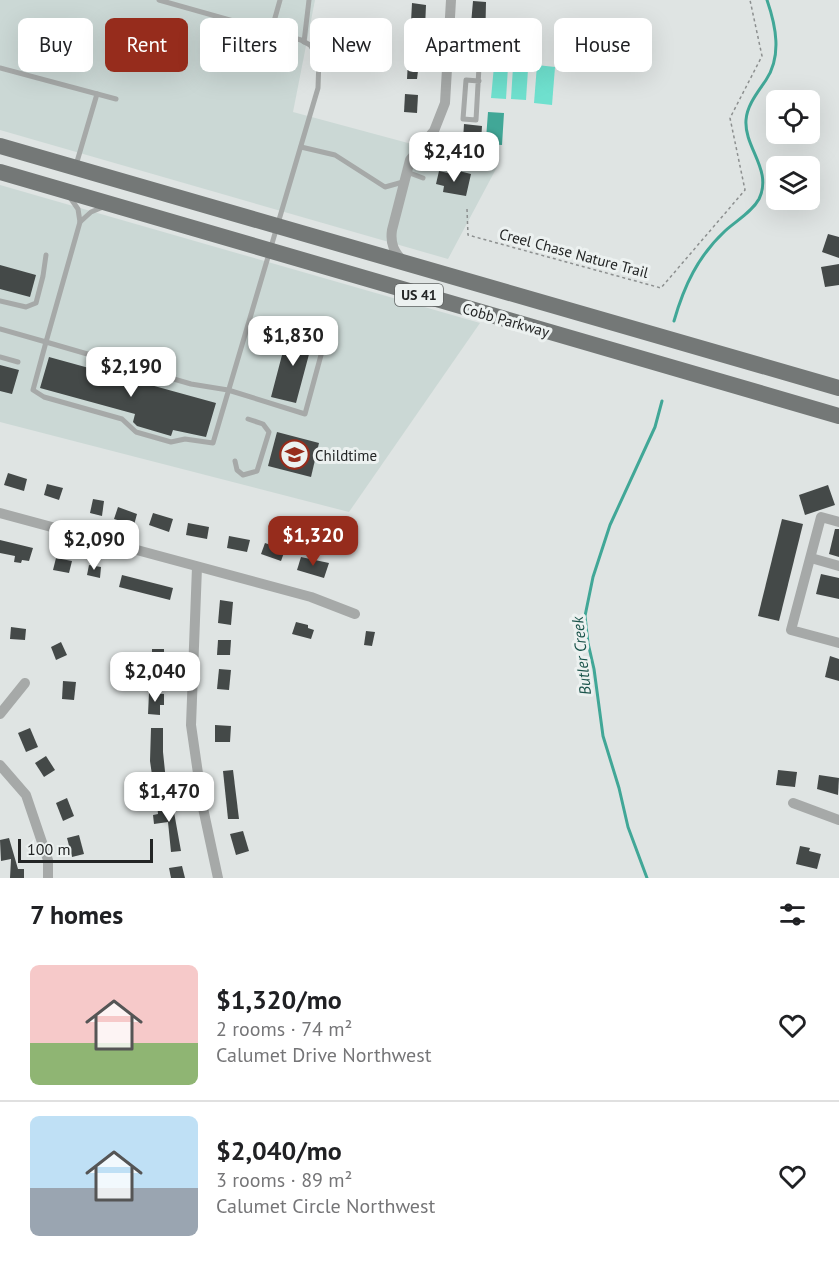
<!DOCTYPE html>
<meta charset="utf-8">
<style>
:root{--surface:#fff;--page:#f2f2f2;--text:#202124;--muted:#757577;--line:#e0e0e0;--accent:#962c1c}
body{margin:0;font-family:"PT Sans",sans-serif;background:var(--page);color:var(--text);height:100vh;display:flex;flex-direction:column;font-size:22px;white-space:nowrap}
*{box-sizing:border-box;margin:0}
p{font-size:20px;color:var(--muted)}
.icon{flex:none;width:33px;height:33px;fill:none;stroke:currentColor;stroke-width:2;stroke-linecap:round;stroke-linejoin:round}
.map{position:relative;height:878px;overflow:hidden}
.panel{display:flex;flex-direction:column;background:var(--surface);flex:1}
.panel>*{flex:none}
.hud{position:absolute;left:18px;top:18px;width:804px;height:54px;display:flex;gap:12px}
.tools{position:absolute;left:766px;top:90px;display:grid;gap:12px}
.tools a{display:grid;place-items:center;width:54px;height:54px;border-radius:9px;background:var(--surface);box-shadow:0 6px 24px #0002;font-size:30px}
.scale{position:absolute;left:18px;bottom:15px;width:135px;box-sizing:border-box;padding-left:6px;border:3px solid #232525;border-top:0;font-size:16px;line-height:21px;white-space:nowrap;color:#232525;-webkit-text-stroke:4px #ecf1f0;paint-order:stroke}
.price{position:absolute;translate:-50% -51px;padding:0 14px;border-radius:12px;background:#fff;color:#222;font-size:20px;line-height:39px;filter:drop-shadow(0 2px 3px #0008)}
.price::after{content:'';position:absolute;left:50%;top:36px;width:18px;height:14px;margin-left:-9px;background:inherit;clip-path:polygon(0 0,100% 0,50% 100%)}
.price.on{background:var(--accent);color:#fff}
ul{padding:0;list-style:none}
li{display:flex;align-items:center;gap:18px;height:150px;padding:0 30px}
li+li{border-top:2px solid var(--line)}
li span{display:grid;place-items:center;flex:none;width:168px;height:120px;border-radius:9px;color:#555}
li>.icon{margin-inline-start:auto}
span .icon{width:72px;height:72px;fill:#fffc;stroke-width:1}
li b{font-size:26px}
h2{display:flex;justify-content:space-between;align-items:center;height:72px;padding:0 30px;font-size:26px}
.tag{padding:0 21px;border-radius:9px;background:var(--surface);box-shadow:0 6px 24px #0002;font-size:21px;line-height:54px}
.tag.on{background:var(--accent);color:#fff}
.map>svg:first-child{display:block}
.built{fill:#cbd8d5}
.green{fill:#6fe0ce}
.water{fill:#41a797}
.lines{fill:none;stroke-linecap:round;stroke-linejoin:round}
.stream{stroke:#41a797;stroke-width:3}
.building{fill:#444948}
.path{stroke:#8c8f8f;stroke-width:1.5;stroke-dasharray:3 3;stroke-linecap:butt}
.lane{stroke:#a6a9a8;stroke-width:5}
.street{stroke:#a6a9a8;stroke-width:10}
.primary{stroke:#747877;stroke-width:16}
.labels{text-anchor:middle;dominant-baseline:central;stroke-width:6;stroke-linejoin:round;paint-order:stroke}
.shield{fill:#ecf1f0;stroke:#5f6262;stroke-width:1.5}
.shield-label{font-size:14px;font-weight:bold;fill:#232525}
.street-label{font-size:15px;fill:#232525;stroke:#ecf1f0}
.poi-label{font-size:15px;fill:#232525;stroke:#ecf1f0;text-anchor:start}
.water-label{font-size:16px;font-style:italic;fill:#1b544b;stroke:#ecf1f0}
</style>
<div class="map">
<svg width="839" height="878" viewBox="0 0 839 878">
<rect width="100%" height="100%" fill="#dfe4e3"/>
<g class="built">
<polygon points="0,0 315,0 293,112 497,167 448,259 0,130"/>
<polygon points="0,185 480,323 349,512 0,422"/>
</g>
<g class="green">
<polygon points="537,65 555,67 552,105 534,103"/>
<polygon points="494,66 508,67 506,99 491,98"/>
<polygon points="513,67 528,69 526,100 511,99"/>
</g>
<polygon class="water" points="488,112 504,113 502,145 484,144 484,139 486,139"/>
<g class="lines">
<g class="stream">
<path d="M674,321C684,286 698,256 725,231C736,221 752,212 759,199C773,170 744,148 746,120C747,105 758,92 766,80C782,56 776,26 767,0"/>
<polyline points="647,878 628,827 619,788 603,736 594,669 588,643 585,616 593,577 610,525 655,427 662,401"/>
</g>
</g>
<g class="building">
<polygon points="473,1 486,2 485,48 472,47 473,36 470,36"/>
<polygon points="412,3 426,5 424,51 422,72 418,71 417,79 407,79 408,61 411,61 413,22 411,22"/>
<polygon points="405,94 418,95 417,113 404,112"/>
<polygon points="464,124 482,126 481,141 463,140"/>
<polygon points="439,171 457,175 459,171 471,174 466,196 443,192 444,186 436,184"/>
<polygon points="828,234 839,237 839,258 822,252"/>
<polygon points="839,264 839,285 825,287 821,267"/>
<polygon points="0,265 36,275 30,297 0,289"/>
<polygon points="301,327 311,330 308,342 312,343 296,403 271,397 287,336 295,338"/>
<polygon points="49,357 216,403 206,437 173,430 171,436 137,426 133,422 135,414 40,388"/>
<polygon points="0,365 19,370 12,394 0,391"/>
<polygon points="277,432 319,443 311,477 268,466"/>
<polygon points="8,473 27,479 24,491 4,485"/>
<polygon points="47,484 63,488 59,500 44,495"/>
<polygon points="828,485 835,505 805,515 799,495"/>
<polygon points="93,499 104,501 102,516 90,513"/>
<polygon points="118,507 137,514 134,525 114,519"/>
<polygon points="153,513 173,519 169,532 149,525"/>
<polygon points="782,519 803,524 779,621 758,616"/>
<polygon points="188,523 209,527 207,539 186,535"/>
<polygon points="835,529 839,529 839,557 829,554"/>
<polygon points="229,536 250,540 247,552 227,548"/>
<polygon points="0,540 33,548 29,561 22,560 21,563 14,562 15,556 0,553"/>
<polygon points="265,543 285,550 281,561 261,554"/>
<polygon points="301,557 329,563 324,578 297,570"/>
<polygon points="56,558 72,561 69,573 53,570"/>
<polygon points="89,565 101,567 100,578 87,575"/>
<polygon points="821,574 839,578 839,599 816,594"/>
<polygon points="122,575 173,588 170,600 119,587"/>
<polygon points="220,600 233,602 231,625 218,623"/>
<polygon points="296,622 308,625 308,628 314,630 311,639 292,634"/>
<polygon points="11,627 26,629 25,640 10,639"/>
<polygon points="366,631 375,632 372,646 364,645"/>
<polygon points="218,640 231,640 230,655 217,655"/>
<polygon points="61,642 67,655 56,660 51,647"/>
<polygon points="152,649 164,649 164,670 147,670 147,663 152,663"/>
<polygon points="830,656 839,659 839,681 825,677"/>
<polygon points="219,669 231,670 229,690 217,689"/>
<polygon points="63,681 76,682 74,700 62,699"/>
<polygon points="149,693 164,694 164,705 160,705 160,715 148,714"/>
<polygon points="215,725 231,726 230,742 215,742"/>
<polygon points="30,728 38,747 26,752 18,733"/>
<polygon points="151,728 163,728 163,752 166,781 153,782 150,761"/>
<polygon points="46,756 55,770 44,777 35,763"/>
<polygon points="233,770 239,819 228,819 223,771"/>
<polygon points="778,770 797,772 795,787 776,785"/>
<polygon points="819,775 839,778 838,795 817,789"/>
<polygon points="67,798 74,816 63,821 56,803"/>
<polygon points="172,801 181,851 171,852 168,822 154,824 153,815 158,814 157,803"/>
<polygon points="243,831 249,851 236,855 230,834"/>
<polygon points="79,835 84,854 72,857 67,838"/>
<polygon points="9,838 18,869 24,869 24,878 10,878 11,859 1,861 0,840"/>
<polygon points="800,846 810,848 809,851 821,854 817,869 796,864"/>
<polygon points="182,866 185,878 171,878 169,868"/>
</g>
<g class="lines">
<polyline class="path" points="467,209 468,235 661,288 745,190 730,118 762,56 750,0"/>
<g class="lane">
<polyline points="159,0 301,40 310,45 319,59 318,88 213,443 185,439 171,442 136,432 122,419 44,397 33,390 46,342 191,384 228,390 305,414 324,344 314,333"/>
<polyline points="271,32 280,0"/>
<polyline points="304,42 309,0"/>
<polyline points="448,64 479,67 476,120 463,119 466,80 479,81"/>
<polyline points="0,68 116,99"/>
<polyline points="301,147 335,155 385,187 403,182"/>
<polyline points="76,165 97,94"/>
<polyline points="407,172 423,178"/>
<polyline points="69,196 78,209 80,222 91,212 103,207"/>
<polyline points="0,301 26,307 36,303 43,276 46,255"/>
<polyline points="276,321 296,328"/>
<polyline points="0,329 46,342 80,222"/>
<polyline points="0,357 18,362"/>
<polyline points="235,461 237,470 243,475 257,471 269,432 263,424 248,419"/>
</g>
<g class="street">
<path d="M404,262C394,252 390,244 392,230L410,160L434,131L445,103L451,0"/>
<polyline points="0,513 311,597 355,614"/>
<polyline points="839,522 821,517 791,630 839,643"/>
<polyline points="811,558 839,566"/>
<polyline points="197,567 191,725 203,808 218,878"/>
<polyline points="0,714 25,683"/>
<polyline points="0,765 26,795 48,860 48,878"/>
<polyline points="793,803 839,820"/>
</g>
<g class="primary">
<polyline points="0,146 839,388"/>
<polyline points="0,172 839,416"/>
</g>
</g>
<defs>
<symbol id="school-ring" viewBox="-11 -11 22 22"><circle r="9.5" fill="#ecf1f0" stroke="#962c1c" stroke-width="1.5"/><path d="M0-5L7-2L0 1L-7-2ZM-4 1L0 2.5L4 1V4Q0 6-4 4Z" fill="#962c1c"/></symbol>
</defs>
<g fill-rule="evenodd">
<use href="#school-ring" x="278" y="438" width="33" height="33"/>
</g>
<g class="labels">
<rect class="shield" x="395" y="284" width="48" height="22" rx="4.5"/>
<g class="shield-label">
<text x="419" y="295">US 41</text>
</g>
<g class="street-label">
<text transform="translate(574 253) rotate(15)">Creel Chase Nature Trail</text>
<text transform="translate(506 320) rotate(16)">Cobb Parkway</text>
</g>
<g class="poi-label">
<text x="315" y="455">Childtime</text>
</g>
<g class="water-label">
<text transform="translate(581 656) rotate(-96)">Butler Creek</text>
</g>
</g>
</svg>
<div class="tools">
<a><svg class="icon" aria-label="locate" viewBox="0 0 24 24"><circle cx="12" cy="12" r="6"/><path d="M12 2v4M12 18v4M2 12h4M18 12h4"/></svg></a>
<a><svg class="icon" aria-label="layers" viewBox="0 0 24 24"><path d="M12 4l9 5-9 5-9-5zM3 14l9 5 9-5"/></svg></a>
</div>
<div class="scale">100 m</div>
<b class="price" style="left:454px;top:183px">$2,410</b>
<b class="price" style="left:293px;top:367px">$1,830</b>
<b class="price" style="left:131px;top:398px">$2,190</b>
<b class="price on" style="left:313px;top:567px">$1,320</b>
<b class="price" style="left:94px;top:571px">$2,090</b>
<b class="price" style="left:155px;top:703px">$2,040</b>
<b class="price" style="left:169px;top:823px">$1,470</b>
<div class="hud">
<a class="tag">Buy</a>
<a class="tag on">Rent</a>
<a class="tag">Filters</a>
<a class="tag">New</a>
<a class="tag">Apartment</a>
<a class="tag">House</a>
</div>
</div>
<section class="panel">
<h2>7 homes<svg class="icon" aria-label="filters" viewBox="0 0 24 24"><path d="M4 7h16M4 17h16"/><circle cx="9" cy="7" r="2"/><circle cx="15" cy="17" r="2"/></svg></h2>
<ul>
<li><span style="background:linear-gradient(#f6c9c9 65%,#8fb573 0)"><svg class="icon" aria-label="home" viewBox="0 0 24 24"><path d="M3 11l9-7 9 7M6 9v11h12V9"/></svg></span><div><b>$1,320/mo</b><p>2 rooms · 74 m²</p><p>Calumet Drive Northwest</p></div><svg class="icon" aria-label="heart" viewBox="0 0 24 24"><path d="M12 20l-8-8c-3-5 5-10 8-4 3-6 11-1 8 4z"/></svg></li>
<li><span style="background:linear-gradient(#bfe0f5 60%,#9aa5b1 0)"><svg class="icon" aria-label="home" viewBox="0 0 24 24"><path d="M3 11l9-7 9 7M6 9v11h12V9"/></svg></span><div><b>$2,040/mo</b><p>3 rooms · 89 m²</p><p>Calumet Circle Northwest</p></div><svg class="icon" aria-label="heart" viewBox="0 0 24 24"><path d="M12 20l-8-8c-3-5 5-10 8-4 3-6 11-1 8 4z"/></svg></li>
</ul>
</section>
